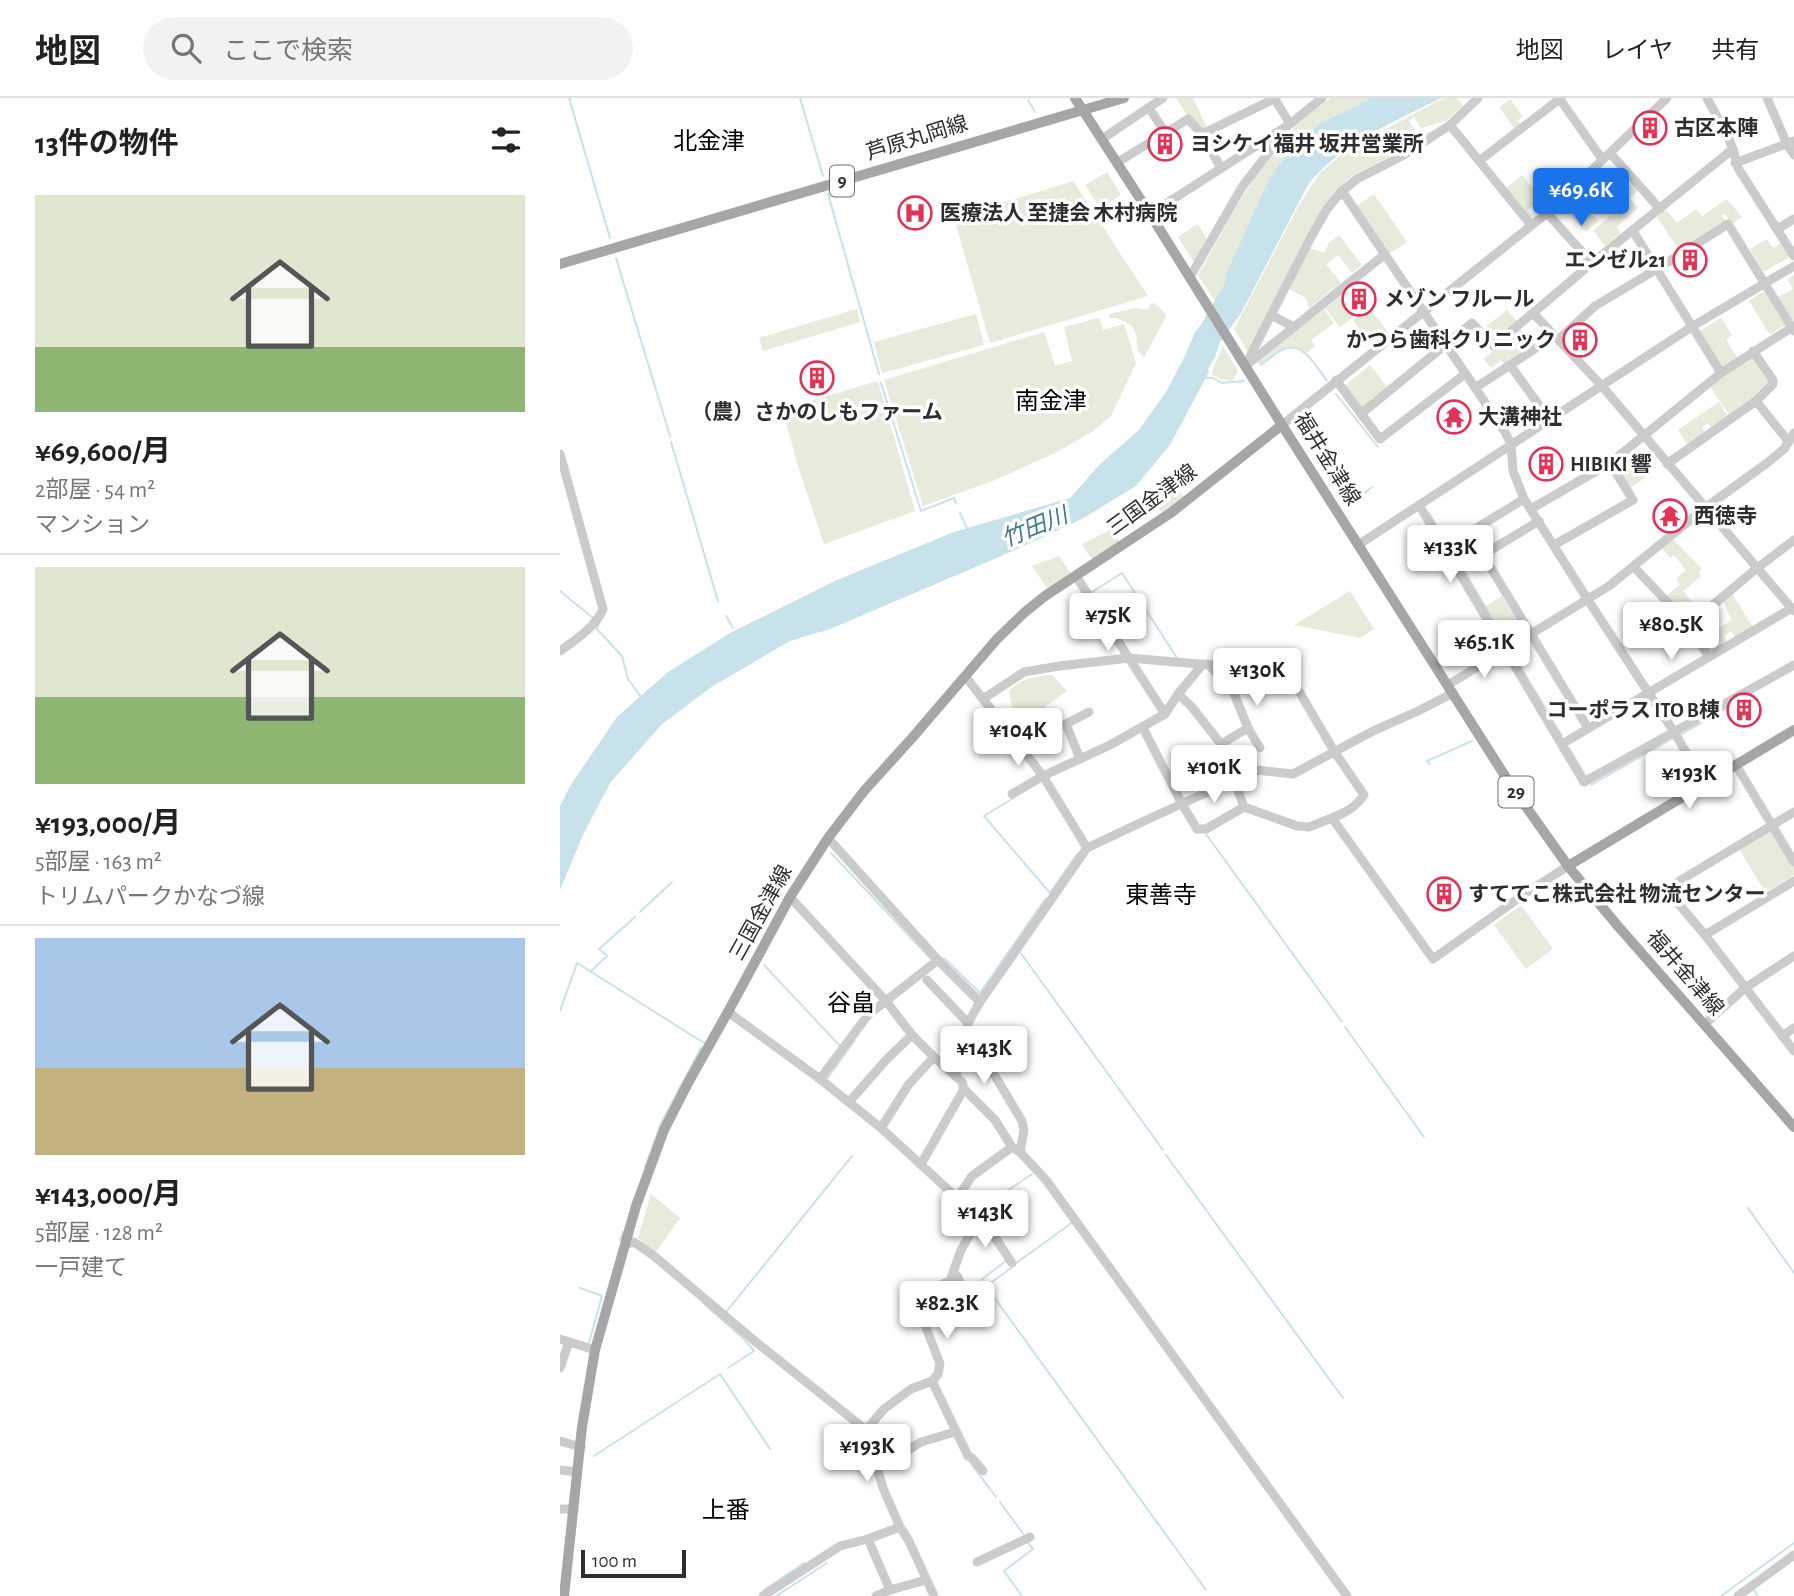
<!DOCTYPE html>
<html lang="ja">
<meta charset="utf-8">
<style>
:root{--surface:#fff;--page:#f2f2f2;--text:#222;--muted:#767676;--line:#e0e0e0;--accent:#1a73e8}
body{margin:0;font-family:"Alegreya Sans","Noto Sans JP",sans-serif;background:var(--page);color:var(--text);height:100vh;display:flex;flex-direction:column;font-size:26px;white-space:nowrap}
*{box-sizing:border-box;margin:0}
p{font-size:23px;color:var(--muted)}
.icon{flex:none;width:38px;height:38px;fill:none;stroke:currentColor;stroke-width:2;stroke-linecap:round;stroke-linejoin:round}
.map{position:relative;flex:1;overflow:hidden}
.panel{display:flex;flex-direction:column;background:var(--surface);width:560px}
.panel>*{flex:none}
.scale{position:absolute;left:21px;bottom:18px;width:105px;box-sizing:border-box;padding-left:7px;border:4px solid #2e2e2e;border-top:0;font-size:19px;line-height:24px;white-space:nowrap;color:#2e2e2e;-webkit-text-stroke:5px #fff;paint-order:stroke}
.price{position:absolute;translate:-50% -60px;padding:0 16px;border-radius:7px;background:#fff;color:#222;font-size:23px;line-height:46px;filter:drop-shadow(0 2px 4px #0008)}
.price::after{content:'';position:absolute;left:50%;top:42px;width:21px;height:16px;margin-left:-10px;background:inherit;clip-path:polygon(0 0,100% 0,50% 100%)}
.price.active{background:var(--accent);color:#fff}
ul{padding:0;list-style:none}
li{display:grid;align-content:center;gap:14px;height:371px;padding:0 35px}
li+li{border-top:2px solid var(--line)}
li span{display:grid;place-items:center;height:217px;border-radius:0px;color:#555}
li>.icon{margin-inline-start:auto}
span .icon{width:126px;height:126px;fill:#fffc;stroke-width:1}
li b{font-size:30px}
h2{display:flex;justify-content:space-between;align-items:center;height:84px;padding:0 35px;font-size:30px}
header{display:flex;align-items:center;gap:42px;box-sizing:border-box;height:98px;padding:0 35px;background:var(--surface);border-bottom:2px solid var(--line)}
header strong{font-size:33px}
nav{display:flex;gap:38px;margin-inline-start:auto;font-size:24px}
.search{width:490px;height:63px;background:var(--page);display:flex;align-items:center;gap:18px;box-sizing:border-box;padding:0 24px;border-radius:38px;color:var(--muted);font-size:26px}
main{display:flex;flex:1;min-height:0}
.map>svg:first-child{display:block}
.green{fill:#e6ebdc}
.water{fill:#c8e2eb}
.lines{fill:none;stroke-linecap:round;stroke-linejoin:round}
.stream{stroke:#c8e2eb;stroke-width:2}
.minor{stroke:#cbcbcb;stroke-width:9}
.major{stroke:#a6a6a6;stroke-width:10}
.labels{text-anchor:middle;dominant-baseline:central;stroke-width:7;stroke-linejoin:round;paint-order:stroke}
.shield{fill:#fff;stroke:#6d6d6d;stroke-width:2}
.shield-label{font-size:19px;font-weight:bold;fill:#2e2e2e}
.poi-label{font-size:21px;font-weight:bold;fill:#2e2e2e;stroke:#fff;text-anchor:start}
.street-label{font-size:21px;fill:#2e2e2e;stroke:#fff}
.water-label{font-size:23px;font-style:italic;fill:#3d798f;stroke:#fff}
.quarter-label{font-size:24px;fill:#000;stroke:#fff}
</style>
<header>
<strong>地図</strong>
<div class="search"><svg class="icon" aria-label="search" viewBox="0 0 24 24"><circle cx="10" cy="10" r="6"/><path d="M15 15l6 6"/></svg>ここで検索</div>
<nav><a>地図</a><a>レイヤ</a><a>共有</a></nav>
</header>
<main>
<section class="panel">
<h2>13件の物件<svg class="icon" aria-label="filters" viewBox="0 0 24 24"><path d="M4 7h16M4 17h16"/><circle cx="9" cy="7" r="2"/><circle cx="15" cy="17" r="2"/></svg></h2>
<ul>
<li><span style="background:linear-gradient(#dfe7d0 70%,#8fb573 0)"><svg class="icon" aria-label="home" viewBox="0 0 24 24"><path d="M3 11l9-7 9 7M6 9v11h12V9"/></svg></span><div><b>¥69,600/月</b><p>2部屋 · 54 m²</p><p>マンション</p></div></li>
<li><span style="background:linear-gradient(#dfe7d0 60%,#8fb573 0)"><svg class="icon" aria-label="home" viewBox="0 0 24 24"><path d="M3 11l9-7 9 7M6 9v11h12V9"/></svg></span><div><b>¥193,000/月</b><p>5部屋 · 163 m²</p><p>トリムパークかなづ線</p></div></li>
<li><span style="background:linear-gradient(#a9c7e8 60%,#c2b280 0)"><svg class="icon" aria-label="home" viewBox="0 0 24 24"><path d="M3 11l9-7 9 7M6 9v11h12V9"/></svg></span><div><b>¥143,000/月</b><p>5部屋 · 128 m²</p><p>一戸建て</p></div></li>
</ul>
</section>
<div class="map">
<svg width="1234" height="1498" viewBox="0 0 1234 1498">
<rect width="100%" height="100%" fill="#fff"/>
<g class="green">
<polygon points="616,0 633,0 647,30 641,32 627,17"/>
<path d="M771,0H810L793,10L760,25L717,69L665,179L666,183L655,203L638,177C672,117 710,37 771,0Z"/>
<polygon points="884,0 897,0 903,8 886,23 861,30 854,19 849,23 859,38 878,31 847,50 798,75 787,82 775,95 750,131 688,254 674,231 738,109 759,76 788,51"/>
<polygon points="950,1 963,18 958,22 960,26 955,31 939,9"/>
<polygon points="547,74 561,97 540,110 525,87"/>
<polygon points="962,77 987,107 978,115 973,108 968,112 973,120 971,121 946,90"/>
<polygon points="513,83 588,198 430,245 394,120"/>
<polygon points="1073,85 1079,92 1070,100 1078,110 1056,129 1061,135 1045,148 1033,133 1059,110 1053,102"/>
<polygon points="814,96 847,144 829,156 796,108"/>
<polygon points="1167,101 1182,119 1172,126 1165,116 1162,118 1165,123 1119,152 1097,119 1106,112 1117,125 1136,111 1142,118"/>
<polygon points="1023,106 1038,123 1026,134 1011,118"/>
<polygon points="638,126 648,144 635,166 618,139"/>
<polygon points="779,137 802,167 792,175 778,157 766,166 781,185 749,210 746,200 728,190 749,149 764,155 769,145"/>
<polygon points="1207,141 1213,150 1221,145 1229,158 1228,160 1205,173 1202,173 1190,151"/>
<polygon points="1234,177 1234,222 1233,223 1218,199 1233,191 1227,181"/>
<polygon points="1204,193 1225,227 1210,237 1189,203"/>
<polygon points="784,196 799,215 780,229 765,210"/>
<path d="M594,205L604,214L606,219L584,259C575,253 578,247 576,237C575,233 573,230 571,227L557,220H550L549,216L576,210L584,212L589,210L590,206Z"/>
<polygon points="809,210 829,235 813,248 793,223"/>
<polygon points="297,211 300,224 203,253 199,240"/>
<path d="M764,211L774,225L751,242L755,248L747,255C727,240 716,255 700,267L697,263Z"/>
<polygon points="947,212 957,223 935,243 931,242 922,232"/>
<polygon points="416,216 424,247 322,275 314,244"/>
<polygon points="539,220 543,232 564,226 576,265 551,318 533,333 497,354 435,382 363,408 324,282 484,234 495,268 512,263 504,229"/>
<polygon points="1161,220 1172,237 1166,242 1178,261 1165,269 1161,269 1140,233"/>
<polygon points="961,231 973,247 946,268 941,262 931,270 923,261"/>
<path d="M663,248L678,273L672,283L661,281L652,277C652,268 660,257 663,248Z"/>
<polygon points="1189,259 1194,259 1209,282 1209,285 1194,301 1170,318 1150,289"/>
<polygon points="810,267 827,289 803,309 799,308 786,290 786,287"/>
<polygon points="318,283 355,413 264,446 239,371 222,311"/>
<polygon points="1159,304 1168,319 1152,330 1148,325 1142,329 1145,334 1127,346 1118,332"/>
<polygon points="1083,364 1092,374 1070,391 1061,377"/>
<polygon points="615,386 625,402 603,416 593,402"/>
<polygon points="552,431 560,445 532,462 522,446"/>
<polygon points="1112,440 1142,471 1139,475 1141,478 1123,493 1138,511 1134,515 1124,503 1116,510 1106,498 1120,486 1116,481 1126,472 1114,457 1110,460 1101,449"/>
<polygon points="499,458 511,476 488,491 472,468"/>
<polygon points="790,493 814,531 800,540 734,527"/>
<polygon points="1171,494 1193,529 1176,540 1171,533 1164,538 1167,544 1150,555 1139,542 1172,522 1162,502"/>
<polygon points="942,498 964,533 963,536 951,544 948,543 926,508"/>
<path d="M492,577L507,593L486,608L482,620L495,641V647H482L478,629L469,620C454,620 451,607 449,594C460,579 476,579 492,577Z"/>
<polygon points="1211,731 1234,769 1234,777 1205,794 1179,751"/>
<polygon points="961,807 993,851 966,871 934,827"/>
<polygon points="91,1096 120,1120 95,1155 78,1140"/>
</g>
<path class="water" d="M810,0H881C834,24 784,44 749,85L680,217L660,244L655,259L648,271L649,274L610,347L576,388L522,421L446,456L270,531L230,543L153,588L102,626L50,685L23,737L0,792V708L10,688L57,619L108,574L170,535L277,482L394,434L510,400L540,366L579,332L606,294L625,258L635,234L642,225L666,183L665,179L704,92L717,69L760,25L793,10Z"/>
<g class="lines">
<g class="stream">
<polyline points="9,0 50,140"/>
<polyline points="240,0 263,78"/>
<polyline points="468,2 475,14"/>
<polyline points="268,96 319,276"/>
<polyline points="56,160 110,338"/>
<path d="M701,267C708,262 716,254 724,251C744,243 757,270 767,283"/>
<polyline points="644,280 653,280 662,285 684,283"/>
<polyline points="321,285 361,413 394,400 396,405"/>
<polyline points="776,296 818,349"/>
<polyline points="111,344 158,503"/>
<polyline points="789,408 812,389"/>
<polyline points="400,415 407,430"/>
<polyline points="869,415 900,467"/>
<polyline points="903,471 947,545"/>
<polyline points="0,493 33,520"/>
<polyline points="532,494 562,475 617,560"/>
<polyline points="166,518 173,530"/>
<polyline points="39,526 37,531 62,558 68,581 81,599"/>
<polyline points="951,553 1002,638"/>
<polyline points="1120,637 1185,600"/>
<polyline points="1009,650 1025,677"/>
<polyline points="869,666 867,663 912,643"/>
<polyline points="1031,687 1115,639"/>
<polyline points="455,699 424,718 490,795 517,756"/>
<polyline points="646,736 782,924"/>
<polyline points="271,755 371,861"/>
<polyline points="80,814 112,784"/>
<polyline points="460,854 603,1052"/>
<polyline points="384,860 420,895 486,800"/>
<polyline points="204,867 280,948"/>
<polyline points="31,873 47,858 39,851 75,819"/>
<polyline points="0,913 17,865 144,945"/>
<polyline points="785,929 864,1039"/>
<polyline points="267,981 294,943"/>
<polyline points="606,1057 783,1300"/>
<polyline points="85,1069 101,1025 141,950"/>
<polyline points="1188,1110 1234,1175"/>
<polyline points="425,1120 444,1095 472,1076"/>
<polyline points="424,1132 431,1141"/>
<polyline points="60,1142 63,1134"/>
<polyline points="455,1166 513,1124"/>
<polyline points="421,1182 446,1163"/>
<polyline points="432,1184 451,1170"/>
<polyline points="426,1188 646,1492"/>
<polyline points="20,1190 42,1198 29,1245"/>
<polyline points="408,1200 421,1191"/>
<polyline points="143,1205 184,1241 194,1253 168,1270"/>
<polyline points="167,1213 292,1058"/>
<polyline points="34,1358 160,1276 210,1351"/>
<polyline points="412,1367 436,1399"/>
<polyline points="440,1404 464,1437"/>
<polyline points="1193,1491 1198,1498"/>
<polyline points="204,1492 244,1465"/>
<polyline points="216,1498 267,1465"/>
<polyline points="462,1498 444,1473 473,1451 468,1445"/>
<polyline points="1161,1498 1234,1445"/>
</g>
<g class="minor">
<polyline points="714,0 730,26"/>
<polyline points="999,0 1042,61"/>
<polyline points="1147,0 1166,35 1173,51 1178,70 1234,158"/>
<polyline points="1207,0 1227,46 1234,57"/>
<polyline points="589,10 605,34"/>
<polyline points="890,27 971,127"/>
<polyline points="542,41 603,0"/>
<polyline points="1173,51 1032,165 973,215 1041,287 1234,513"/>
<polyline points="1050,55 1100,111"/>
<polyline points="919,63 1001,0"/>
<polyline points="558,64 628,21 642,36"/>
<polyline points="1175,65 1234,43"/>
<polyline points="661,70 642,36 716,0"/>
<polyline points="782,93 945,334 951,346 953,373 964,401 1028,502 1114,634 1145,686"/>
<polyline points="987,115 1032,165"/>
<polyline points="590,116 730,26 762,0"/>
<polyline points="1217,131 1234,121"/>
<polyline points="1073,133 1161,275"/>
<polyline points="630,179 682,89 725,33"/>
<polyline points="711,217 734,229"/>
<polyline points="999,241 1035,208 1097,171 1168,126 1234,233"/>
<polyline points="689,265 824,157"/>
<polyline points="950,267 984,314"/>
<polyline points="685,268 751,139 767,111 782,93 797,81 844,57 890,27 918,0"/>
<polyline points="776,282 820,341 905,276"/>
<polyline points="915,290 976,250"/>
<polyline points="1196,303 1229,344"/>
<polyline points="801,316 912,225 933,248 973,215"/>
<polyline points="722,327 987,115 1107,0"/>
<path d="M0,356L43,511C36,529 15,542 0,553"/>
<polyline points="1107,366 1196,303 1213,286 1213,282 1193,253"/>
<polyline points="859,407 1024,684 1234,567"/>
<polyline points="971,411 1050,365 1161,275 1234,228"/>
<polyline points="892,445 964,401"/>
<polyline points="798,447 1133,228 1234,168"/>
<polyline points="994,447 1073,402 1050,365"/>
<polyline points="923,457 1028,630"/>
<polyline points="1074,469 1129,527"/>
<polyline points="898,472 979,423"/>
<polyline points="516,478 605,616"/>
<polyline points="1149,559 1129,527 1196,471 1234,442"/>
<polyline points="648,566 673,593 688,630 661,646"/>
<polyline points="405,578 483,678 527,750"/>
<polyline points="888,587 1049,488 1145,410 1207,365 1224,351 1234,335"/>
<polyline points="618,596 643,566"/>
<path d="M423,601L464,574L499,568L569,560L721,573L730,578L774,653L804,697C795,710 786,714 772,720"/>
<polyline points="583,630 622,706 637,731 646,731 684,709 737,728 749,729 772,720 873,861 966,795 1008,768"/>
<polyline points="688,630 700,650"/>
<polyline points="1002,646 1232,510"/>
<polyline points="520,661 506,626 529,614"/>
<polyline points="1176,667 1234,764"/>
<polyline points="452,696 483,678 550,647 605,616 618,596 631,608 661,646 684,709"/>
<polyline points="1234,714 1106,791 1145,837 1234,953"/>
<polyline points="268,740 378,862 420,904"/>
<polyline points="230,799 326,903 352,937 374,959 402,984 404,991 435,1022 452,1049 460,1054 486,1082 787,1498"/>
<polyline points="1145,837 1234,783"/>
<polyline points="367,882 408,925"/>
<polyline points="168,914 260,981 321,1030 407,1109 430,1132 452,1165"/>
<polyline points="1145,926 1185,890 1234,858"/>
<polyline points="1222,938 1234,930"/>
<polyline points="395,977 402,963 408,933"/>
<polyline points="260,981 308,917 378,862"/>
<polyline points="289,1004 327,961 352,937"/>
<polyline points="321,1030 349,986 374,959"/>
<polyline points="460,1054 464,1032 462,1023 408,933 408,925 420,904 527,750 582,724 696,672 733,676 813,633 858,613 893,595"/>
<polyline points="361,1066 404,991"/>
<polyline points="397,1100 412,1078 452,1049"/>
<polyline points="65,1146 74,1144 94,1158 196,1244 306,1332 323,1390 340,1429 349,1443 374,1498"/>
<polyline points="393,1175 398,1179 404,1200"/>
<polyline points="0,1241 35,1252"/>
<polyline points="0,1270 9,1244"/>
<polyline points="372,1283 408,1358 412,1360 423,1373"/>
<polyline points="306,1332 324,1311 351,1291 372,1283 378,1276 380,1266 354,1198 390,1183 401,1152 418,1122"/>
<polyline points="0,1343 21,1349"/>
<polyline points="317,1365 347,1353 361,1344 395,1334"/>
<polyline points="0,1372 17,1374"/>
<polyline points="0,1411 14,1411"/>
<polyline points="308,1441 330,1492 366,1482"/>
<polyline points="417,1464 470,1439"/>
<polyline points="203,1498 280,1448 308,1441 340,1429"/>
<polyline points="316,1498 330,1492"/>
<polyline points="1178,1498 1234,1457"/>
</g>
<g class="major">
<polyline points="515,0 590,116 722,327 952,689 1008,768 1057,827 1234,1029"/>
<polyline points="0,166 564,0"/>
<polyline points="1008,768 1234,632"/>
<polyline points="4,1498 22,1329 35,1252 76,1108 104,1032 128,985 169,912 230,799 268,740 304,693 352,640 437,541 465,514 485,498 612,414 722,327"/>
</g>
</g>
<defs>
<symbol id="building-ring" viewBox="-11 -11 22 22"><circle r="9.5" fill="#fff" stroke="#e23356" stroke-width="1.5"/><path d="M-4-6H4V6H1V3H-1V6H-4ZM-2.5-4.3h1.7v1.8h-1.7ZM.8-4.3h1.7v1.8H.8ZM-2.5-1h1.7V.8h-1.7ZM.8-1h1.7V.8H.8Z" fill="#e23356"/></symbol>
<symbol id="hospital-ring" viewBox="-11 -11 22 22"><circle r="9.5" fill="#fff" stroke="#e23356" stroke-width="1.5"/><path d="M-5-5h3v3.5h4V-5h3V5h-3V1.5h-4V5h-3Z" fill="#e23356"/></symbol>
<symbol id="temple-ring" viewBox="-11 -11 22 22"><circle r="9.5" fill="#fff" stroke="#e23356" stroke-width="1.5"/><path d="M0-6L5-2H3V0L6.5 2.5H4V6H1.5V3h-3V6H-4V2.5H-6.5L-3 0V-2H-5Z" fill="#e23356"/></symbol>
</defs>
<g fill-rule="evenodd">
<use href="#building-ring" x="1071" y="11" width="38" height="38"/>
<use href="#building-ring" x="586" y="27" width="38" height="38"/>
<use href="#hospital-ring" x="336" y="96" width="38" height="38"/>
<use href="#building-ring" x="1111" y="143" width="38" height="38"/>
<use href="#building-ring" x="780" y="182" width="38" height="38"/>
<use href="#building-ring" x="1001" y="223" width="38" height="38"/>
<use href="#building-ring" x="238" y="261" width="38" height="38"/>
<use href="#temple-ring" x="875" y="300" width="38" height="38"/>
<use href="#building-ring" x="967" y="347" width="38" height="38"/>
<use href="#temple-ring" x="1091" y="399" width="38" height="38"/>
<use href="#building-ring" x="1165" y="593" width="38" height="38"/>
<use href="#building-ring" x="865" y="777" width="38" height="38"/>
</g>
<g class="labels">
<g class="shield">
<rect x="270" y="67.5" width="24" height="31" rx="5"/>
<rect x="938.5" y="678.5" width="35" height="31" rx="5"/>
</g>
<g class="shield-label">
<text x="282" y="83">9</text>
<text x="956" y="694">29</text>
</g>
<g class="poi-label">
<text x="1114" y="30">古区本陣</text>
<text x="630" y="46">ヨシケイ福井 坂井営業所</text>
<text x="380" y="115">医療法人 至捷会 木村病院</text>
<text x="1106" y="162" text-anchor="end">エンゼル21</text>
<text x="824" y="201">メゾン フルール</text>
<text x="996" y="242" text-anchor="end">かつら歯科クリニック</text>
<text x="257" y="314" text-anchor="middle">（農）さかのしもファーム</text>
<text x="918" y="319">大溝神社</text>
<text x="1010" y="366">HIBIKI 響</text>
<text x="1134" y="418">西徳寺</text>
<text x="1160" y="612" text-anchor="end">コーポラス ITO B棟</text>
<text x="908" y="796">すててこ株式会社 物流センター</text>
</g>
<g class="street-label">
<text transform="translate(357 40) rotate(-17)">芦原丸岡線</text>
<text transform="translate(767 361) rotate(58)">福井金津線</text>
<text transform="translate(592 402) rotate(-36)">三国金津線</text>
<text transform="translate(201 815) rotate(-61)">三国金津線</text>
<text transform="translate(1125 875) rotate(49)">福井金津線</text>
</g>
<g class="water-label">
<text transform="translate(475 430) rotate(-22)">竹田川</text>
</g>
<g class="quarter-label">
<text x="149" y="44">北金津</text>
<text x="491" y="304">南金津</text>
<text x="601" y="798">東善寺</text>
<text x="291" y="906">谷畠</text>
<text x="166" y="1413">上番</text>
</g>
</g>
</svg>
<div class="scale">100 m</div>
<b class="price active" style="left:1021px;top:130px">¥69.6K</b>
<b class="price" style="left:890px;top:487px">¥133K</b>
<b class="price" style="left:548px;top:555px">¥75K</b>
<b class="price" style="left:1111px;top:564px">¥80.5K</b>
<b class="price" style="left:924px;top:582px">¥65.1K</b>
<b class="price" style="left:697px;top:610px">¥130K</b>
<b class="price" style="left:458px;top:670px">¥104K</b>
<b class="price" style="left:654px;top:707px">¥101K</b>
<b class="price" style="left:1129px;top:713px">¥193K</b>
<b class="price" style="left:424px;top:988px">¥143K</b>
<b class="price" style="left:425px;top:1152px">¥143K</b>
<b class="price" style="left:387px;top:1243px">¥82.3K</b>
<b class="price" style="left:307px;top:1386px">¥193K</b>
</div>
</main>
